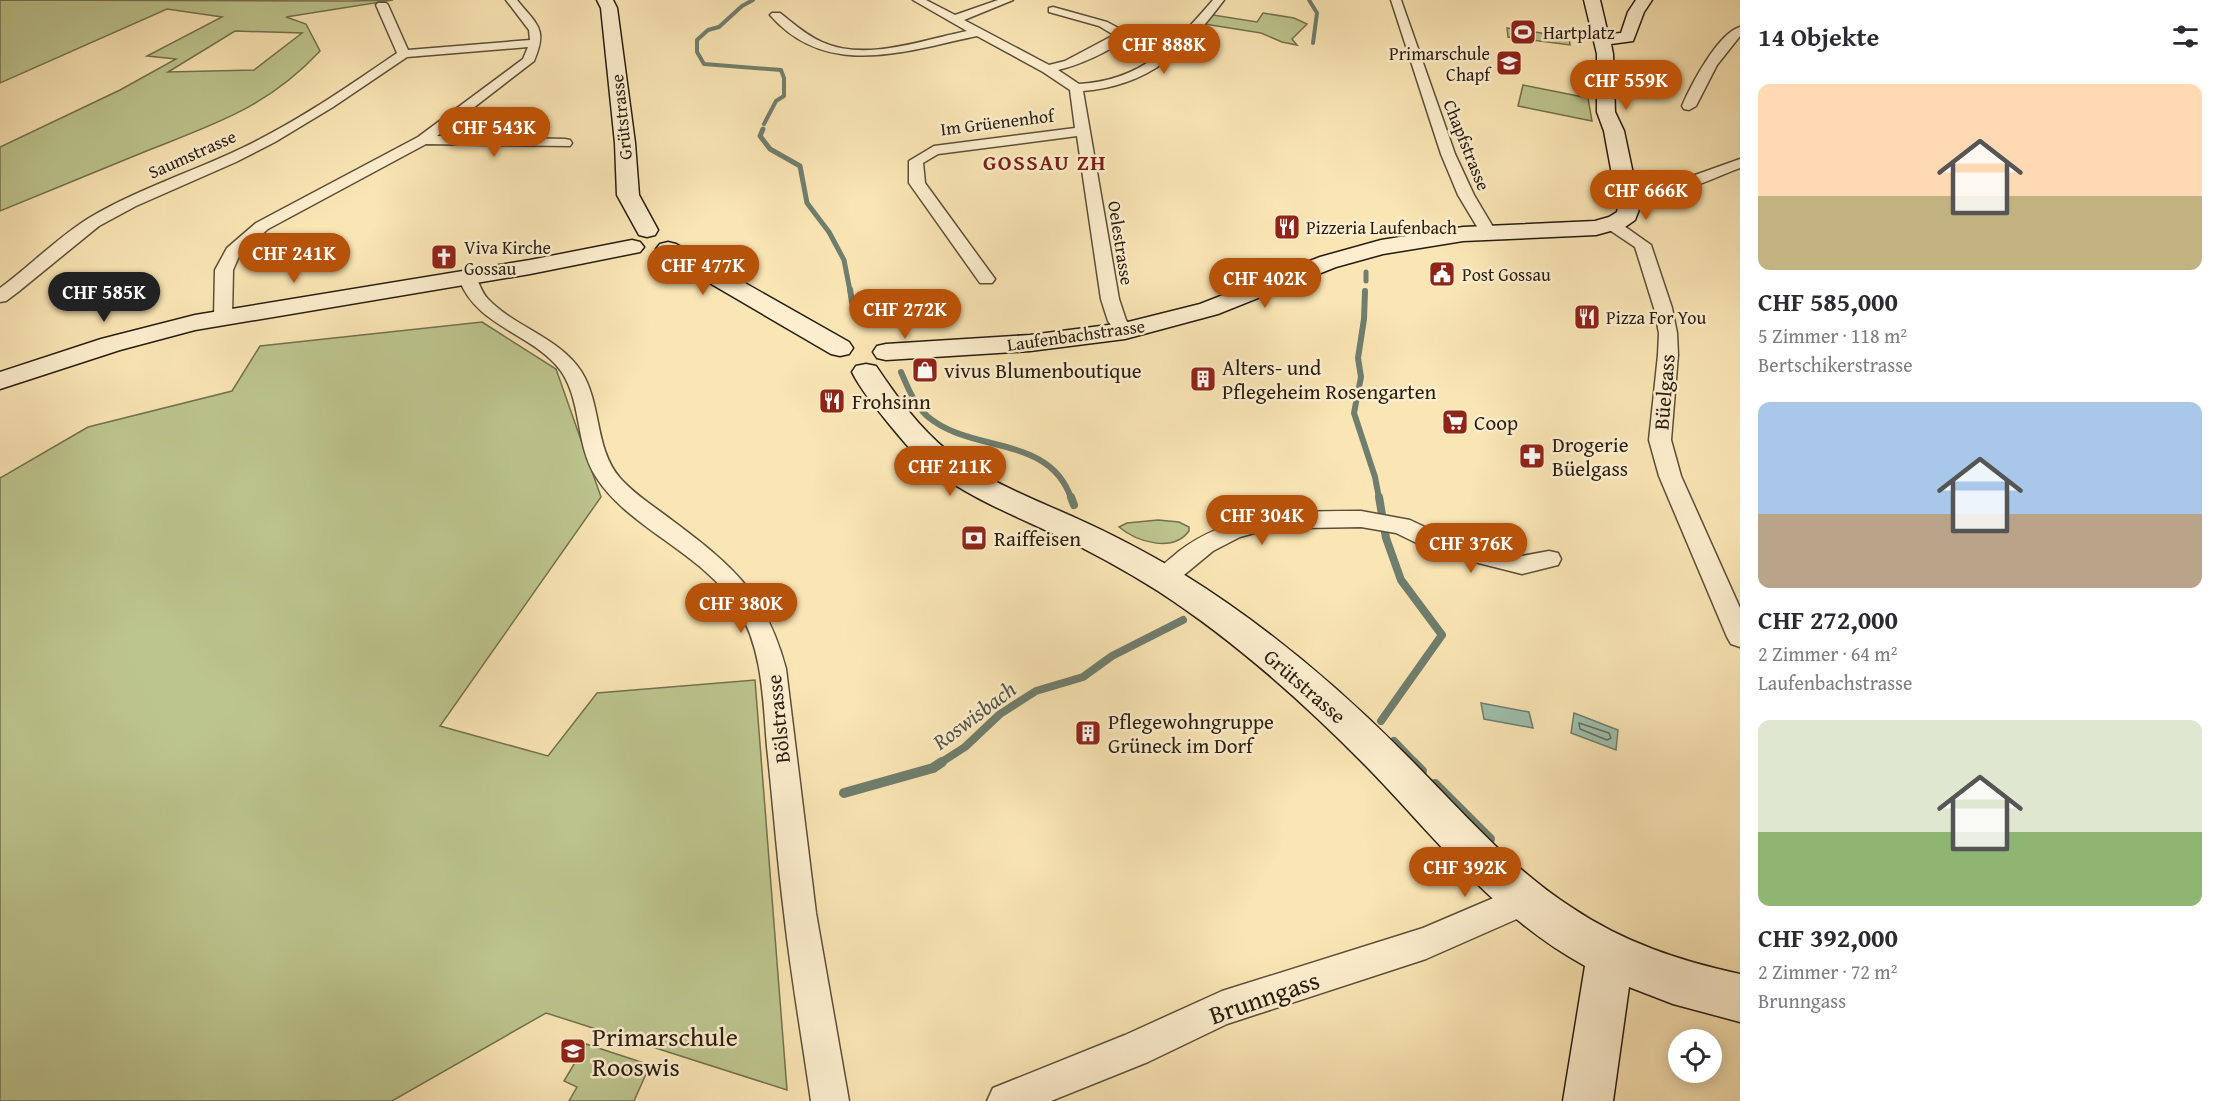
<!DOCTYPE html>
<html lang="de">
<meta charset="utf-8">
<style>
:root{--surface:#fff;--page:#f7f7f7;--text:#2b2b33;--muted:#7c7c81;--accent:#b45309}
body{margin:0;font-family:"Gentium Book Plus",serif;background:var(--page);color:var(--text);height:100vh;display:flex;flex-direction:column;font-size:22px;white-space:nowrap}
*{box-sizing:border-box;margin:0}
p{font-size:20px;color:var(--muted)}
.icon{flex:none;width:33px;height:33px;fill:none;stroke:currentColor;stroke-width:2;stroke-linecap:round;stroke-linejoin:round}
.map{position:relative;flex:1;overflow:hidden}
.drawer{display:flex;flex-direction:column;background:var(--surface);width:480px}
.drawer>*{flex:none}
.tools{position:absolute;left:1668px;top:1029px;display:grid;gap:12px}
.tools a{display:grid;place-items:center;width:54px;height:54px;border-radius:50%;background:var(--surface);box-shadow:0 3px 15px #0003;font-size:30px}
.price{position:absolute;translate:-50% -51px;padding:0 14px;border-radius:21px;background:var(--accent);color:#fff;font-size:20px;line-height:39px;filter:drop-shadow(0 2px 3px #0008)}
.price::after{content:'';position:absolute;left:50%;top:36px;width:18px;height:14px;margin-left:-9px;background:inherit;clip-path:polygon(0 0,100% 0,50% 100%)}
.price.selected{background:#222;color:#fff}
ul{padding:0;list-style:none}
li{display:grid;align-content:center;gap:12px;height:318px;padding:0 18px}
li span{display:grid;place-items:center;height:186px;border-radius:12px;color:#555}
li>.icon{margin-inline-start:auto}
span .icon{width:108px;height:108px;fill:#fffc;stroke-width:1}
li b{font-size:26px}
h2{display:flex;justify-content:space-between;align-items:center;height:72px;padding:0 18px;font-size:26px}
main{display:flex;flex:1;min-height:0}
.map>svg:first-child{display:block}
.green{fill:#bdc58e;stroke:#72714f;stroke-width:1.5;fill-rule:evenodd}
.water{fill:#9ebfad;stroke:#6f7e6e;stroke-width:1.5}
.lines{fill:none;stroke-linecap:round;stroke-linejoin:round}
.shore{stroke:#636e5e;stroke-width:1.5}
.stream-far4{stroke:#6f7e6e;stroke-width:4}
.stream-far3{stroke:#6f7e6e;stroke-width:5}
.stream-far2{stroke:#6f7e6e;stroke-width:6}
.stream-far1{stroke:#6f7e6e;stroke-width:8}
.stream{stroke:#6f7e6e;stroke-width:10}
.street-casing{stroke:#5c4f39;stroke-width:3}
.secondary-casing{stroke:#281d10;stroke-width:3}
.street{fill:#fceece;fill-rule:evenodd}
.secondary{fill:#fceece;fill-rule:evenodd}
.labels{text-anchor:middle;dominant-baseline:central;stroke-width:5;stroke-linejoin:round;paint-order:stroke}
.far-poi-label{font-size:18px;fill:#281d10;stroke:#fceece;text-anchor:start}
.far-street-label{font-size:18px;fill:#281d10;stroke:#fceece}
.poi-label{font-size:21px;fill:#281d10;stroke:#fceece;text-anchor:start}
.street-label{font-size:21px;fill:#281d10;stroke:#fceece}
.far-district-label{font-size:22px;font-weight:bold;letter-spacing:1.5px;fill:#7a1f14;stroke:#fceece}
.water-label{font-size:22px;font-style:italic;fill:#515647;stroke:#fceece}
.near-street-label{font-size:26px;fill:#281d10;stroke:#fceece}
.near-poi-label{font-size:26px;fill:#281d10;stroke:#fceece;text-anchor:start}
</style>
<main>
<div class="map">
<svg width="1740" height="1101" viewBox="0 0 1740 1101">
<rect width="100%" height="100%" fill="#fae5b4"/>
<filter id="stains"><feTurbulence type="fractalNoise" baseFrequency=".00333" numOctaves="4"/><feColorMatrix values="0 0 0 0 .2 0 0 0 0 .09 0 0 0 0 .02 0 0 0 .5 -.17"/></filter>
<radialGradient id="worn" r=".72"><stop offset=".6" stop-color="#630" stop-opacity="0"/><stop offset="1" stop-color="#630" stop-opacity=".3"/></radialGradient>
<g class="green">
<path d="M0,0L351,1L393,0L286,17L306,24L320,51C267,108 214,124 144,152C96,172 48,191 0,211V147L120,90L176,59L147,56L222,17L167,9L0,83ZM235,31L302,33L254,70L168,72Z"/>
<polygon points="1263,13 1294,18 1307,24 1292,39 1297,45 1282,42 1261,33 1198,23 1207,14 1257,22"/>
<polygon points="1507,28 1569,37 1570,45 1508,37"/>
<polygon points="1523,85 1588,98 1592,121 1518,106"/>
<polygon points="482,322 556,369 601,497 440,726 548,756 597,693 755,680 787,1090 546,1013 392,1101 0,1101 0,478 88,427 232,391 260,346"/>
<path d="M1158,520L1179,522L1189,527V531C1173,553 1137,542 1119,527L1127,523Z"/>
<polygon points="586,1044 650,1065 634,1101 569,1101 577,1087 564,1081"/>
</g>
<g class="water">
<polygon points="1481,703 1529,712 1533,728 1484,719"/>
<polygon points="1574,713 1618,730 1616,750 1571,733"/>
</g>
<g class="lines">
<polygon class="shore" points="1579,723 1609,733 1611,738 1607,740 1580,729"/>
<g class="stream-far4">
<polyline points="753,0 742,6 719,27 708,30 697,40 697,52 704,64 781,70 784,78 784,96 776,101 764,124"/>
<polyline points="1309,0 1317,13 1313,43"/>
</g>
<g class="stream-far3">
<polyline points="763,129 760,136 770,149 800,166 807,203 829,232 844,260 850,291"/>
<polyline points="1366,272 1366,281"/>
</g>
<g class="stream-far2">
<polyline points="850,289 852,302 864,320"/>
<polyline points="1365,291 1364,319 1358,358 1361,377 1354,413 1375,477 1379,498"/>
<path d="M901,372C908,388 914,404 927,416C971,454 1049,434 1071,498"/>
</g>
<g class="stream-far1">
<polyline points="1071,497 1074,505"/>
<polyline points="1379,497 1386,538 1401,580 1442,635 1381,721"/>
<polyline points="1394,741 1415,763"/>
<polyline points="940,763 965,747 1000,714 1036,691 1083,677 1112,656 1183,620"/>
</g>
<g class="stream">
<polyline points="1413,762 1422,771"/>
<polyline points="1435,784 1490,839"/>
<polyline points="844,793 933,768 942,762"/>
</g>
<defs>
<g id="street">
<path d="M506,0H517C537,25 548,28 534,61L437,136L565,139L570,140L572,143L570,146L426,144L268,229L240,254L233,270L232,317L230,321H216L214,317L215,270L227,248L256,223L418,137L523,59L528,47L407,57L333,107L275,142L236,162L136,206L99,226L18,292L6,301L0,302V288C30,266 57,238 89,218C138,189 192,172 242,148C297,122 347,87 397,53L376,5L378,3H386L388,5L408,50L530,40L529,30Z"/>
<path d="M913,0H926L955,15L998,0H1013L964,20L1049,65L1065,61L1114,35L1099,26L1049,12V8L1053,7L1107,22L1124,31L1126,37C1113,51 1076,66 1058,70L1079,84C1143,80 1173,46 1213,0H1224C1186,51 1148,86 1083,91L1119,299L1126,320L1134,331L1132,335H1118L1108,321L1101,299L1077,136L938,154L923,163L925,183L995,279L992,283H980L909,183V161L934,146L1075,128L1070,90L1043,72L977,36C905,51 827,80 770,15L772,13H780C793,23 806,35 822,42C866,62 922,40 967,31Z"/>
<polygon points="1391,0 1401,0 1455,154 1474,195 1496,232 1494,235 1482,235 1458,195 1441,154"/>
<path d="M1740,27V36L1717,65L1696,106L1689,110L1684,109L1682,106C1691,85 1718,33 1740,27Z"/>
<path d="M1740,159V168C1703,182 1676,198 1635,194C1628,193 1623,193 1618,188L1626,183L1667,185Z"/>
<polygon points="1611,219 1617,221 1651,245 1672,308 1677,333 1678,355 1671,440 1681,476 1740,608 1740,647 1731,644 1727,637 1659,476 1649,440 1658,355 1659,333 1654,308 1635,247 1605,227 1603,224 1605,221"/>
<path d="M468,274L474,275C480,283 481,292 488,299C516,328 558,337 581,371C602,404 594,448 620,478C635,495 655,507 673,521C733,566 766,594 786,669L816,913L849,1101H811C802,1038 791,976 784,913C777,858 773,802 767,747C763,700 763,650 738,609C704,553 629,529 596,477C574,443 583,396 557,366C527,332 476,325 459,279L462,275Z"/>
<path d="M1361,511L1410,520L1450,539L1522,556L1549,551L1558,553L1561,559L1558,565L1522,574L1435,552L1396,533L1361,527L1305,528L1258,532L1240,537L1213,551L1173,584L1164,587L1155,584L1152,578C1158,567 1169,560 1178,552C1231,511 1297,511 1361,511Z"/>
<polygon points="1524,885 1535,889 1540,900 1535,911 1426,959 1227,1024 1148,1062 1051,1101 987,1101 993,1088 1125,1035 1222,991 1423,928"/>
</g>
<g id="secondary">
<polygon points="597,0 613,0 617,8 635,143 639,195 658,230 655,235 647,237 639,235 617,195 615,143 601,8"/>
<polygon points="1584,0 1600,0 1608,34 1621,33 1628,12 1636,0 1652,0 1644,12 1633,41 1611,44 1613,54 1615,112 1624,131 1640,207 1635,220 1625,227 1596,235 1463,241 1383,254 1336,267 1218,314 1125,339 1030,351 886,360 877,358 873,352 877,346 886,344 1030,335 1124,323 1200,304 1320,257 1381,240 1463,227 1595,221 1609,217 1617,212 1618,207 1604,131 1597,112 1597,54"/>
<polygon points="632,240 640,242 644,247 640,252 530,274 195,330 120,350 0,389 0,372 101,339 195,315 530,260"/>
<polygon points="668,242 676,244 849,342 853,348 849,354 840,356 831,354 660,254 656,249 660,244"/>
<path d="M866,364L876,366C897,397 919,428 949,452C987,482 1034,499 1078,519C1114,535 1149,554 1183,574C1262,623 1335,684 1401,750C1456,804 1506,865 1571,907C1623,942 1679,961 1740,974V1022L1673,1004L1629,987L1613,1101H1563L1585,966C1494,916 1438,840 1367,767C1303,702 1235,641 1158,591C1126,571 1092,552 1058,536C1014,515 969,498 931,468C913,454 899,436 885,419C873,404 861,390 852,372L856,366Z"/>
</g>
</defs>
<use href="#street" class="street-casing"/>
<use href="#secondary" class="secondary-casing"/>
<use href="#street" class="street"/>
<use href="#secondary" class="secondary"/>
</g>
<defs>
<symbol id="stadium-square" viewBox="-11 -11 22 22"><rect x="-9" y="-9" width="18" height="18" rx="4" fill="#8f2418" stroke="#fceece"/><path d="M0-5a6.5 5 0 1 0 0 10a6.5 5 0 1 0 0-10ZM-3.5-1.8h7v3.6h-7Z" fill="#fff"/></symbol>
<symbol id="school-square" viewBox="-11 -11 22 22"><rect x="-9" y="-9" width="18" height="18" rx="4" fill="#8f2418" stroke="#fceece"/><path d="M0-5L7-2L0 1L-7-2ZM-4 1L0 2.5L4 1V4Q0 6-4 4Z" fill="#fff"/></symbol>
<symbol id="restaurant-square" viewBox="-11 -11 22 22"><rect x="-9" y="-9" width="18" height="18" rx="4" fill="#8f2418" stroke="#fceece"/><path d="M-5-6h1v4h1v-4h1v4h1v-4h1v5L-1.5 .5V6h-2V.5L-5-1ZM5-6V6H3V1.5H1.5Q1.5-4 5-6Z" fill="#fff"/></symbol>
<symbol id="church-square" viewBox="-11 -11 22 22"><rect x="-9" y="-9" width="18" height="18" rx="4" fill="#8f2418" stroke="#fceece"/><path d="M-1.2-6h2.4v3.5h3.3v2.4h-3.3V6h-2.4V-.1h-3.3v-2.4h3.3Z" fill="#fff"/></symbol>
<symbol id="civic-square" viewBox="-11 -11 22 22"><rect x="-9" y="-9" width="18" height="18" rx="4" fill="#8f2418" stroke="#fceece"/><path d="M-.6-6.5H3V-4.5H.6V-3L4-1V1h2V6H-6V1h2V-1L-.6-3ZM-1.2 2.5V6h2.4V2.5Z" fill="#fff"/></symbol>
<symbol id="shop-square" viewBox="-11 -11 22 22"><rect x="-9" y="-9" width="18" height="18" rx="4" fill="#8f2418" stroke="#fceece"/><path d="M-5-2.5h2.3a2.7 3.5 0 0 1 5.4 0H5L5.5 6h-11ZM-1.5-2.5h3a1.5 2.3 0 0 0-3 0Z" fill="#fff"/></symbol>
<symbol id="building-square" viewBox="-11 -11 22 22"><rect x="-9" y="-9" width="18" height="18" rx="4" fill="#8f2418" stroke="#fceece"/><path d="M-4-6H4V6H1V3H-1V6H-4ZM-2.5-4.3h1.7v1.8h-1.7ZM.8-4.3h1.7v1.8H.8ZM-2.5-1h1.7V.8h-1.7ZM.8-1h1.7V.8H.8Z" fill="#fff"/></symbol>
<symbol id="supermarket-square" viewBox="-11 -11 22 22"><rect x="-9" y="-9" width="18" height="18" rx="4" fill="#8f2418" stroke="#fceece"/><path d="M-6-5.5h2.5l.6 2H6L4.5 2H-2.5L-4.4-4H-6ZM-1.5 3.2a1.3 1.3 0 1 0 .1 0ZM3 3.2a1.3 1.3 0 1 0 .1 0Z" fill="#fff"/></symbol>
<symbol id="pharmacy-square" viewBox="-11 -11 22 22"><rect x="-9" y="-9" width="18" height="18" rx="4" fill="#8f2418" stroke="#fceece"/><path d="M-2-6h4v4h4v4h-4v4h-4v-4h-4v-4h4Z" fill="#fff"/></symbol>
<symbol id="bank-square" viewBox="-11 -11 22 22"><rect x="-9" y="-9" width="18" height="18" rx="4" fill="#8f2418" stroke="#fceece"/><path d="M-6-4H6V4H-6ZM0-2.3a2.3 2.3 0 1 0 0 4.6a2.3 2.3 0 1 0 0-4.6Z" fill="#fff"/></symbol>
</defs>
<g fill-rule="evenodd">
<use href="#stadium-square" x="1508" y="17" width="30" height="30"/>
<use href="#school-square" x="1494" y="48" width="30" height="30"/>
<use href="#restaurant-square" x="1272" y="212" width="30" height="30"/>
<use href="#church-square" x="429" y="242" width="30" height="30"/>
<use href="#civic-square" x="1427" y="259" width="30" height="30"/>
<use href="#restaurant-square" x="1572" y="302" width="30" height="30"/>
<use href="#shop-square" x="910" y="355" width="30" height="30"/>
<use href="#building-square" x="1188" y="364" width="30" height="30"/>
<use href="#restaurant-square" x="817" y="386" width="30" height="30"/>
<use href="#supermarket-square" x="1440" y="407" width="30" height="30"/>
<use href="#pharmacy-square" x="1517" y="441" width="30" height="30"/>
<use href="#bank-square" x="959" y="523" width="30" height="30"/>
<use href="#building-square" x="1073" y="718" width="30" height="30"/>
<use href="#school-square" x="558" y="1036" width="30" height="30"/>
</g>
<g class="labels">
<g class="far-poi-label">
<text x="1543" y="32">Hartplatz</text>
<text x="1490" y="53" text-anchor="end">Primarschule<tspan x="1490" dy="21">Chapf</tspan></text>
<text x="1306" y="227">Pizzeria Laufenbach</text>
<text x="464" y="247">Viva Kirche<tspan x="464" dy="21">Gossau</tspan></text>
<text x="1462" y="274">Post Gossau</text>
<text x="1606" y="317">Pizza For You</text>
</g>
<g class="far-street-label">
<text transform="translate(621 117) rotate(-96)">Grütstrasse</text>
<text transform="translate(997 122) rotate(-7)">Im Grüenenhof</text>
<text transform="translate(1467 145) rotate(68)">Chapfstrasse</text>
<text transform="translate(192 154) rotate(-24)">Saumstrasse</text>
<text transform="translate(1121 243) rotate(81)">Oelestrasse</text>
<text transform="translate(1076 335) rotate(-8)">Laufenbachstrasse</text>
</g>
<g class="poi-label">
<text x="1222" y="367">Alters- und<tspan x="1222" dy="24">Pflegeheim Rosengarten</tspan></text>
<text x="944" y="370">vivus Blumenboutique</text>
<text x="852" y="401">Frohsinn</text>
<text x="1474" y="422">Coop</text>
<text x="1552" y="444">Drogerie<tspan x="1552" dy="24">Büelgass</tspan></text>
<text x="994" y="538">Raiffeisen</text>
<text x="1108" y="721">Pflegewohngruppe<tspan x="1108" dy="24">Grüneck im Dorf</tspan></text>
</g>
<g class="street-label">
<text transform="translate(1664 392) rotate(-85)">Büelgass</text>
<text transform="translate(1305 686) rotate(41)">Grütstrasse</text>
<text transform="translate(778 719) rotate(-96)">Bölstrasse</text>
</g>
<g class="far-district-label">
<text x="1045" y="162">GOSSAU ZH</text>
</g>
<g class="water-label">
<text transform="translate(974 715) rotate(-37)">Roswisbach</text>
</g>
<g class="near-street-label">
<text transform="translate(1264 997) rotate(-19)">Brunngass</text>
</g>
<g class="near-poi-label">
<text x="592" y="1036">Primarschule<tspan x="592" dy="30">Rooswis</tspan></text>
</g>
</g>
<rect width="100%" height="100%" filter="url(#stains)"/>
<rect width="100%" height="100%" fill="url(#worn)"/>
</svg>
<div class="tools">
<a><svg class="icon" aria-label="locate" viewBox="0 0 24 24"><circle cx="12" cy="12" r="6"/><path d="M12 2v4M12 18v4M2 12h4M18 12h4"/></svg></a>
</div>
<b class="price" style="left:1164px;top:75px">CHF 888K</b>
<b class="price" style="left:1626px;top:111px">CHF 559K</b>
<b class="price" style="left:494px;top:158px">CHF 543K</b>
<b class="price" style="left:1646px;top:221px">CHF 666K</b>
<b class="price" style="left:294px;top:284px">CHF 241K</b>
<b class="price" style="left:703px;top:296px">CHF 477K</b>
<b class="price" style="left:1265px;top:309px">CHF 402K</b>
<b class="price selected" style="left:104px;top:323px">CHF 585K</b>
<b class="price" style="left:905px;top:340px">CHF 272K</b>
<b class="price" style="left:950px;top:497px">CHF 211K</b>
<b class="price" style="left:1262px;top:546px">CHF 304K</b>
<b class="price" style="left:1471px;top:574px">CHF 376K</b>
<b class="price" style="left:741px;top:634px">CHF 380K</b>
<b class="price" style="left:1465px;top:898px">CHF 392K</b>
</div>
<section class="drawer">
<h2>14 Objekte<svg class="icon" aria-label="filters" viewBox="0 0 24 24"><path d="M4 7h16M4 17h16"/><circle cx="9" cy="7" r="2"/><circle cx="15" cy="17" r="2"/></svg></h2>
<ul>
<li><span style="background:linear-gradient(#ffd9b3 60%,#c2b280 0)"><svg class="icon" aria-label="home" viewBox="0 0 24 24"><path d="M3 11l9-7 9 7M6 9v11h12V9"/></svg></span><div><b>CHF 585,000</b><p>5 Zimmer · 118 m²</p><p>Bertschikerstrasse</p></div></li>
<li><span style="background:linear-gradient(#a9c7e8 60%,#b9a48a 0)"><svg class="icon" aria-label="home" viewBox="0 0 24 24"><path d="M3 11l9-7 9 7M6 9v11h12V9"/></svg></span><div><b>CHF 272,000</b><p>2 Zimmer · 64 m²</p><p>Laufenbachstrasse</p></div></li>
<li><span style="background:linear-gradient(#dfe7d0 60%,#8fb573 0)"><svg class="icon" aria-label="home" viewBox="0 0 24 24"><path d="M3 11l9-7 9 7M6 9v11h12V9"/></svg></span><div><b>CHF 392,000</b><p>2 Zimmer · 72 m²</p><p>Brunngass</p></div></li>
</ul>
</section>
</main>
